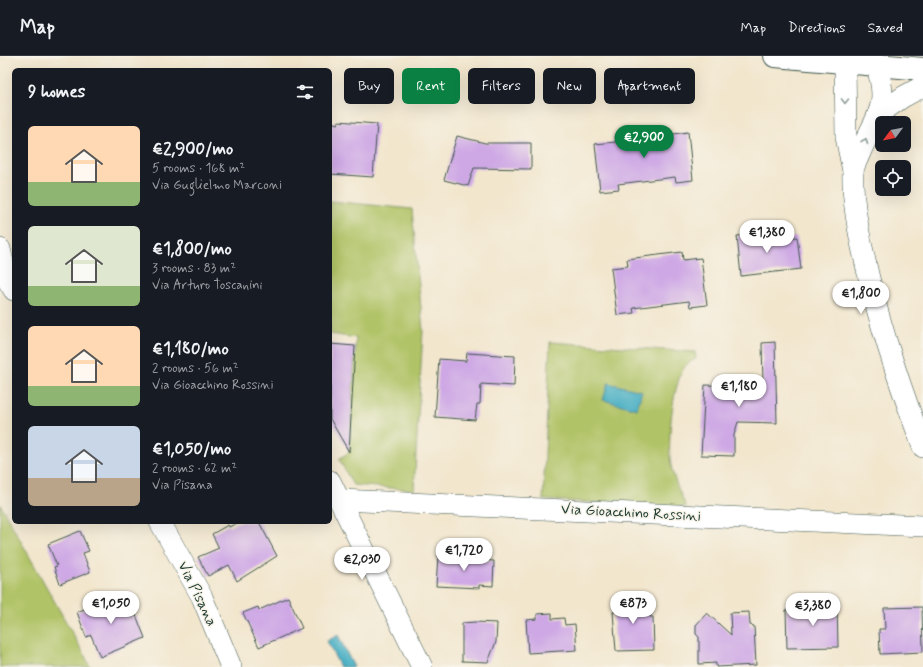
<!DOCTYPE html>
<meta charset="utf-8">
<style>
:root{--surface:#171b24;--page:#242831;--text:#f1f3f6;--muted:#9ea1a6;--line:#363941;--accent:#0b8043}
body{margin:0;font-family:Mynerve,sans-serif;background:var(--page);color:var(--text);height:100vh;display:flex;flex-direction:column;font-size:15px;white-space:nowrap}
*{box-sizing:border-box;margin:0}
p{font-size:13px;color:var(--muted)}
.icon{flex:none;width:22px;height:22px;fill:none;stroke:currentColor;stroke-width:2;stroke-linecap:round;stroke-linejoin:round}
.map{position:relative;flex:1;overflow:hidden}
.details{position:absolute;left:12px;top:12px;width:320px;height:456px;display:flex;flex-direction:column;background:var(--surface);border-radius:6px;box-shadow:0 4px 16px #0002}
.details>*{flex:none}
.guide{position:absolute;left:344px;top:12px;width:380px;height:36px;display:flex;gap:8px}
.needle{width:26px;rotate:238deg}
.controls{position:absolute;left:875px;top:60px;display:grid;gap:8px}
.controls a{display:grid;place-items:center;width:36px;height:36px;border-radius:6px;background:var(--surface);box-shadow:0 4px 16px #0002;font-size:20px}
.price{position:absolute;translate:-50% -34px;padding:0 9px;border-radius:14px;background:#fff;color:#222;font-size:13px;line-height:26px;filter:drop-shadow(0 1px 2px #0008)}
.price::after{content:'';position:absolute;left:50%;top:24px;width:12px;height:9px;margin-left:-6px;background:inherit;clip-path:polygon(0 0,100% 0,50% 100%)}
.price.active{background:var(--accent);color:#fff}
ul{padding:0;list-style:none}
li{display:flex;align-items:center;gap:12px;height:100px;padding:0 16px}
li span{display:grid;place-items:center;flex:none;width:112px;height:80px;border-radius:6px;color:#555}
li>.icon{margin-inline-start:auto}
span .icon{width:48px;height:48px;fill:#fffc;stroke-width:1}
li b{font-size:17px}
h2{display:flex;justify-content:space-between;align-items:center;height:48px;padding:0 16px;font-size:17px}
.chip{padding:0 14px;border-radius:6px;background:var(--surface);box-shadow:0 4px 16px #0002;font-size:14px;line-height:36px}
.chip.active{background:var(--accent);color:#fff}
header{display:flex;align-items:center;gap:24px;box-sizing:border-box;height:56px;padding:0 20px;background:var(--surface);border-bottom:1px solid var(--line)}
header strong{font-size:19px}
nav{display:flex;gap:22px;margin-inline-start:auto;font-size:14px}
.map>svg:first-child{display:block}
.green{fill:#b0c366;stroke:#68804d}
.water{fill:#44adc3;stroke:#32757c}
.building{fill:#cea8e5}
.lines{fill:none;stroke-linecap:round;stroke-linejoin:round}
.minor-casing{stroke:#3f564b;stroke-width:22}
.major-casing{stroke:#3f564b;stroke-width:24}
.minor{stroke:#fff;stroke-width:21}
.major{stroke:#fff;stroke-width:22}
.oneway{stroke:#8f9e9a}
.labels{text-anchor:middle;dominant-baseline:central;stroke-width:3;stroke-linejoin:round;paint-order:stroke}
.street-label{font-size:15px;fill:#1f3d34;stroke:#f7f3e8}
</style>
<header>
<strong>Map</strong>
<nav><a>Map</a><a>Directions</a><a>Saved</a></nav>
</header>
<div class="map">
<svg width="923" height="611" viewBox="0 0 923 611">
<rect width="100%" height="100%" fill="#f7f3e8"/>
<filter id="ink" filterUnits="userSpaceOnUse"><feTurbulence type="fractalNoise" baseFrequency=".025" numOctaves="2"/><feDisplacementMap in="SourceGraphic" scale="8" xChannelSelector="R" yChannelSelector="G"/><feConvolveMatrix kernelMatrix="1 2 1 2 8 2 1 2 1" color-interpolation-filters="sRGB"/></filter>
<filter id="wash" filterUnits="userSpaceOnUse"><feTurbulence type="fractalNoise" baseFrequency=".012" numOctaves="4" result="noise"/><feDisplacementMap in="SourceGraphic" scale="16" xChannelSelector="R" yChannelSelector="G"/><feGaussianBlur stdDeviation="0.9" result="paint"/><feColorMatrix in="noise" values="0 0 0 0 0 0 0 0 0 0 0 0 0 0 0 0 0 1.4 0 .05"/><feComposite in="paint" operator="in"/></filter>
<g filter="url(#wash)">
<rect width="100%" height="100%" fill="#f2e6cd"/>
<g class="green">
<polygon points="330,145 412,153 423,274 414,434 353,429 339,403 349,396 356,282 330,278"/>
<path d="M550,286L695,296L696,303C692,305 686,308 684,312C672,330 666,393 672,414C675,426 681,439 686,451L543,444Z"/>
<polygon points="0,448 84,598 90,611 0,611"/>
</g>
<g class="water">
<polygon points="608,327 642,335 637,353 603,344"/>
<polygon points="338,579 354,611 340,611 327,585"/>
</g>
<g id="blocks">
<g class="building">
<polygon points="338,65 377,68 373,121 330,118 330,66 338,68"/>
<polygon points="667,73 667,79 688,76 693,124 676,126 675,121 618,128 619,133 600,135 595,88 616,86 615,79"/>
<polygon points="457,80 485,87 531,87 531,113 474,112 468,130 444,124"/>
<polygon points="768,177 769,184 797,181 801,213 741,220 737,180"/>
<polygon points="682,196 683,204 701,202 707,249 690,251 689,245 633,252 634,257 617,259 611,212 628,210 627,203"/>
<polygon points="775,286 777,367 738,366 734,379 734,400 701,399 705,329 757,331 757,326 763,327 762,287"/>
<polygon points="330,288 355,290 349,396 330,363"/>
<polygon points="467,297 515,300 514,330 481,328 480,348 477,348 475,364 435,361 439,303 466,305"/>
<polygon points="239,466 259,466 277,500 237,525 229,509 208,520 198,501 219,492 212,478 228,469 229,471"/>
<polygon points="80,475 89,495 83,497 90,516 60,528 54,511 57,510 48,488"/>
<polygon points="438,499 481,501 480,504 494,505 493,530 479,529 479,532 436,530"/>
<polygon points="122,538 131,561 136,559 145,582 100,601 91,579 86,581 77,556"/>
<polygon points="288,541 302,572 259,591 243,557 258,551 259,554"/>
<polygon points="634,541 634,543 650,543 650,561 653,561 654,594 616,595 613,556 615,556 615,542"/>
<polygon points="837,547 838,591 787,592 786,554 807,553 807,548"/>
<polygon points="922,551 923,596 880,598 879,573 885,573 884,552"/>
<polygon points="749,556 750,569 754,570 756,609 716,611 716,607 699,608 699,581 696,578 696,569 707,557 731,579 730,557"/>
<polygon points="552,557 552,563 564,562 565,569 575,568 577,594 528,597 526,564 537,563 537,558"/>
<polygon points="475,566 497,567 496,586 488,606 462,605 462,567"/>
</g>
</g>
</g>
<g filter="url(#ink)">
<use href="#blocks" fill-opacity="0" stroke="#3f564b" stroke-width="1"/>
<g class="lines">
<defs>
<g id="minor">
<polyline points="845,6 846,81 853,115"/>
<path d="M876,9C891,51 875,61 860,97C858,103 853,110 853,117C852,144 858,174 864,200C878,266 899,328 923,391"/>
<polyline points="880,57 903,41 923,30"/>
<polyline points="0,193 7,223 14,234"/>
<polyline points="330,425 422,611"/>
<polyline points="340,444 923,470"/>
<polyline points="160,466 202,541 231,611"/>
</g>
<polyline id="major" points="775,0 923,13"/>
</defs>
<use href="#minor" class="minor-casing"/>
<use href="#major" class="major-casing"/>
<use href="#minor" class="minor"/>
<use href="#major" class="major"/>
</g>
<defs><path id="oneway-chevron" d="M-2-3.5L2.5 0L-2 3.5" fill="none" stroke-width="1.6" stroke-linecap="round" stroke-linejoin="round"/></defs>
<g class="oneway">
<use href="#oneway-chevron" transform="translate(845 45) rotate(91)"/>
<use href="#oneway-chevron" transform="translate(865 85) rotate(-68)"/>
</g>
</g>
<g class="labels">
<g class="street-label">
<text transform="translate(631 457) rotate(3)">Via Gioacchino Rossini</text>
<text transform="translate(197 538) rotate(64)">Via Pisana</text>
</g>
</g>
</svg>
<div class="controls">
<a><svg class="needle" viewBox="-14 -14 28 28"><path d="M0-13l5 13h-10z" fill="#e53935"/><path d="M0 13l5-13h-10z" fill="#9ea1a6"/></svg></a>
<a><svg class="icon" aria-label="locate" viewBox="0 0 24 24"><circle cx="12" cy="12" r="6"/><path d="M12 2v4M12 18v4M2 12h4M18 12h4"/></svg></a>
</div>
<b class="price active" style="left:644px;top:103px">€2,900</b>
<b class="price" style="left:767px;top:198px">€1,380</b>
<b class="price" style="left:861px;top:259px">€1,800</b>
<b class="price" style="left:739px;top:352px">€1,180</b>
<b class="price" style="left:464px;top:516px">€1,720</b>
<b class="price" style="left:362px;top:525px">€2,030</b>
<b class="price" style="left:111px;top:569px">€1,050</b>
<b class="price" style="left:633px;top:569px">€873</b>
<b class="price" style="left:813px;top:571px">€3,380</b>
<div class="guide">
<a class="chip">Buy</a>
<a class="chip active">Rent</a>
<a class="chip">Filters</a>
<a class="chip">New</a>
<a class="chip">Apartment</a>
</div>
<section class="details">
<h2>9 homes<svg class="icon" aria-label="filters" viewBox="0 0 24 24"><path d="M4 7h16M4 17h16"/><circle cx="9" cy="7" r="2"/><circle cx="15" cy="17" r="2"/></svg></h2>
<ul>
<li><span style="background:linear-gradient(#ffd9b3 70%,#8fb573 0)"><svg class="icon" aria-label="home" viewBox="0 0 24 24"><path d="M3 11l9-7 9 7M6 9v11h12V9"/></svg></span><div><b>€2,900/mo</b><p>5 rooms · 168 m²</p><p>Via Guglielmo Marconi</p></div></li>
<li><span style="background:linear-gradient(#dfe7d0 75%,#8fb573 0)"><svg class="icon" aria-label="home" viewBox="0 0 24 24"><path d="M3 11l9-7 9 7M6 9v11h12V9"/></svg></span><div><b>€1,800/mo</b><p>3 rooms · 83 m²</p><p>Via Arturo Toscanini</p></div></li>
<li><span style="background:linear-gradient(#ffd9b3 75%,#8fb573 0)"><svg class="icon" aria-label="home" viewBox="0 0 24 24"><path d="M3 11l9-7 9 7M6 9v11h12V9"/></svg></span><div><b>€1,180/mo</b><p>2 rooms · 56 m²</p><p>Via Gioacchino Rossini</p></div></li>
<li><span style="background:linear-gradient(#c9d6e8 65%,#b9a48a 0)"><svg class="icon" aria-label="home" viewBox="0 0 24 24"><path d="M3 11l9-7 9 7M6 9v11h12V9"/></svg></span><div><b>€1,050/mo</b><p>2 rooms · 62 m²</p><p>Via Pisana</p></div></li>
</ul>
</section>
</div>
